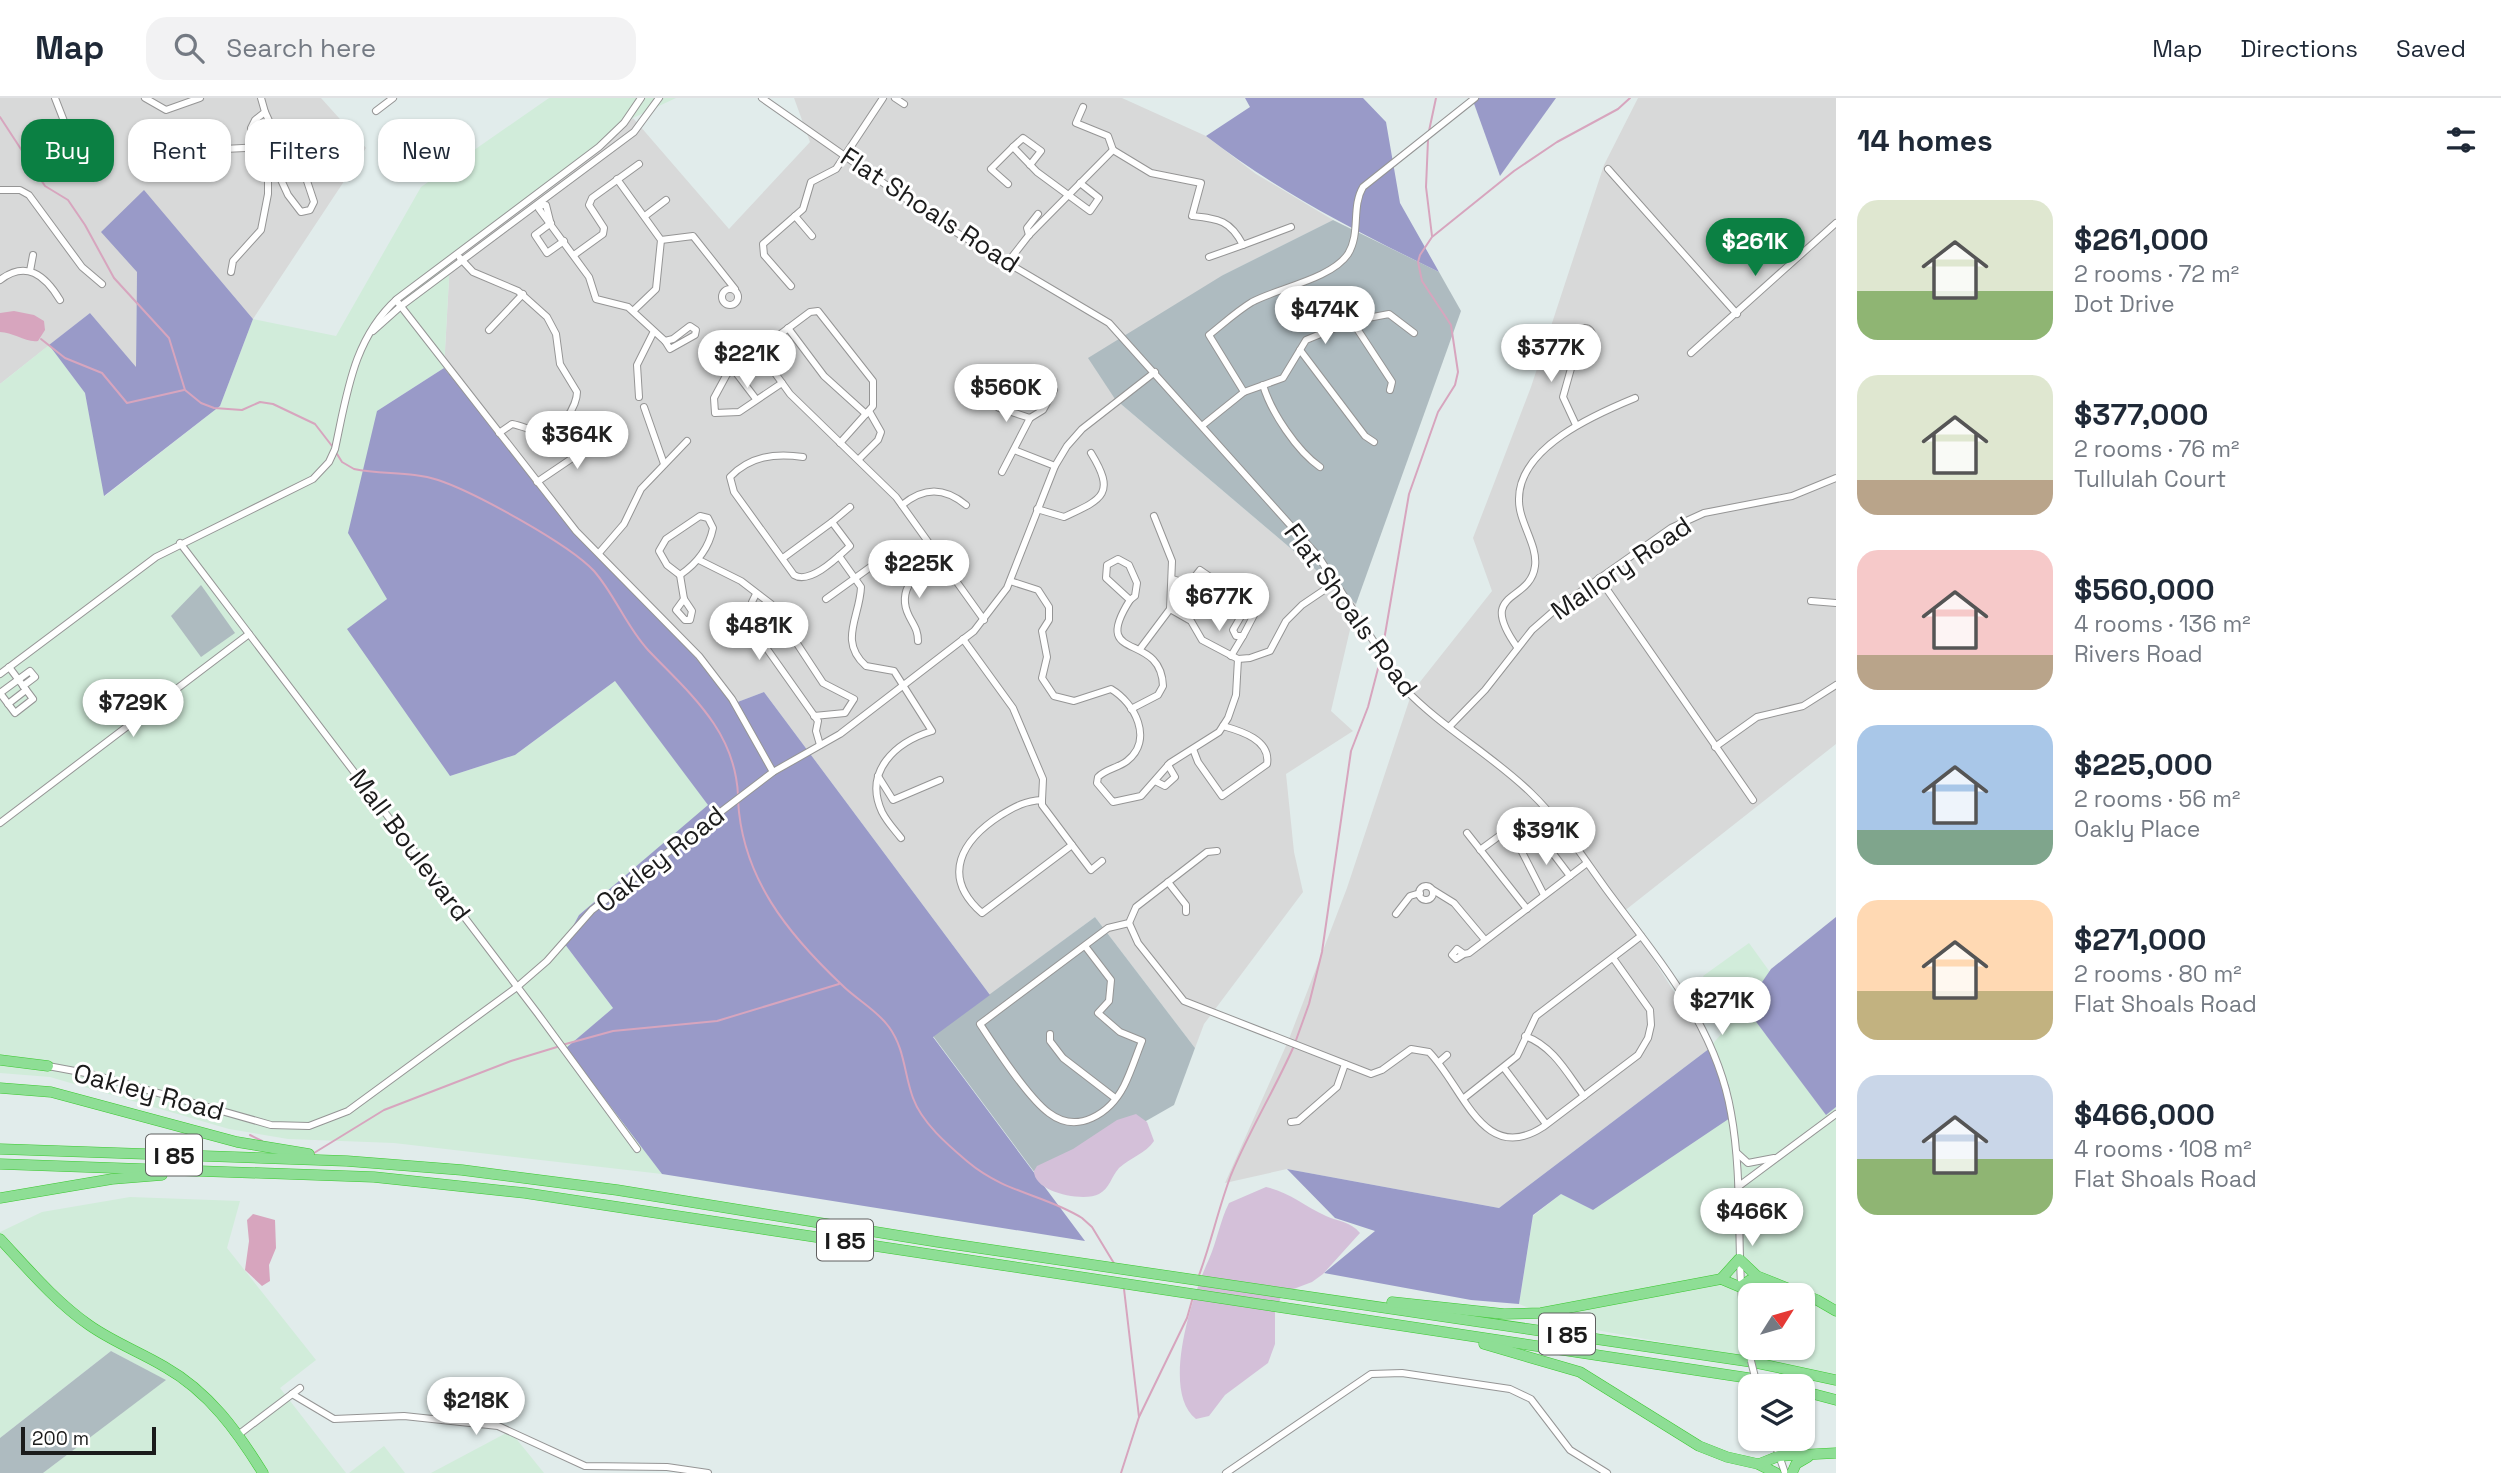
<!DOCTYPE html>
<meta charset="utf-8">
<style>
:root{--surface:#fff;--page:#f2f2f3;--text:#1f2937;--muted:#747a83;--line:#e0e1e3;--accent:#0b8043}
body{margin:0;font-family:"Space Grotesk",sans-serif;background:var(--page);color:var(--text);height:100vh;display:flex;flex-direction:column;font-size:26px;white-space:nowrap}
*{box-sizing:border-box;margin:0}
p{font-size:23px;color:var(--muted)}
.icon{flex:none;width:38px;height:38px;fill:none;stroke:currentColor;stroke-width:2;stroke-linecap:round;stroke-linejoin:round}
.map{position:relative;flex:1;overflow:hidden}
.details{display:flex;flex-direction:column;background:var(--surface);width:665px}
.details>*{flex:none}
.guide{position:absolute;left:21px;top:21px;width:665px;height:63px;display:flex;gap:14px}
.needle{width:46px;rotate:53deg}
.fabs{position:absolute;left:1738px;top:1185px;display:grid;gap:14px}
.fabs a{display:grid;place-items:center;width:77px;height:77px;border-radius:14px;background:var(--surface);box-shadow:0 2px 5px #0004;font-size:35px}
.scale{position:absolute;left:21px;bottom:18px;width:135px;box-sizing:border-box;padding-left:7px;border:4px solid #1b1b1b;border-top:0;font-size:19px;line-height:24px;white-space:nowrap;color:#1b1b1b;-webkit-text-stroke:5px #fff;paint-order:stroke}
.price{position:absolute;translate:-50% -60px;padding:0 16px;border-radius:24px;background:#fff;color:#222;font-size:23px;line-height:46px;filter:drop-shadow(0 2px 4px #0008)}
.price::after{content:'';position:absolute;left:50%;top:42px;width:21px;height:16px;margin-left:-10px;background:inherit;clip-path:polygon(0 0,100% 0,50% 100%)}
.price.on{background:var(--accent);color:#fff}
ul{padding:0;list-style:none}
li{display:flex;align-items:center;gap:21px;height:175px;padding:0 21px}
li span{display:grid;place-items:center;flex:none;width:196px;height:140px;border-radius:21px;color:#555}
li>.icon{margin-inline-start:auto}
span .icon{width:84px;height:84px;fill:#fffc;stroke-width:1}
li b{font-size:30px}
h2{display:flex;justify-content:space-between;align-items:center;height:84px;padding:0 21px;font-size:30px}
.tag{padding:0 24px;border-radius:21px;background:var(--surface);box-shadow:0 2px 5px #0004;font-size:24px;line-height:63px}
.tag.on{background:var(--accent);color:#fff}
header{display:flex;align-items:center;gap:42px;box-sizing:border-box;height:98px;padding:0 35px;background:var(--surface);border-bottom:2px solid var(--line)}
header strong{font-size:33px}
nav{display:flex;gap:38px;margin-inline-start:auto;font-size:24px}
.search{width:490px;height:63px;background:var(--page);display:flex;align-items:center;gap:18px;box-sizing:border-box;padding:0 24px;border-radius:21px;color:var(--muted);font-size:26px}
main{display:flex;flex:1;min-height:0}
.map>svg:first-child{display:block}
.residential{fill:#d8d9d9}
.commercial{fill:#d1ecda;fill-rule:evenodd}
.construction{fill:#aebbc0}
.forest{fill:#999ac8}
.wetland{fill:#d4c0d9}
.water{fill:#d7a5be}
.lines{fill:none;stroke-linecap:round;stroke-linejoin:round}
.stream{stroke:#d7a5be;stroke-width:2}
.minor-casing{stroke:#959595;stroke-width:8}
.highway-casing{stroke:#3cc831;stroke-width:11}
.minor{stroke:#fff;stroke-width:6}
.highway{stroke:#8ede95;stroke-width:10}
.minor-bridge-casing{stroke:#959595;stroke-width:8;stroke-linecap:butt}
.minor-bridge{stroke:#fff;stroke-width:6}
.labels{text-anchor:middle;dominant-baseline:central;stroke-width:6;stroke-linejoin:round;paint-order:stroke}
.shield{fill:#fff;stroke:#5f5f5f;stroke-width:2}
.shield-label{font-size:24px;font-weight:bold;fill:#1b1b1b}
.street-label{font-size:26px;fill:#1b1b1b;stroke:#fff}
</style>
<header>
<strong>Map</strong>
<div class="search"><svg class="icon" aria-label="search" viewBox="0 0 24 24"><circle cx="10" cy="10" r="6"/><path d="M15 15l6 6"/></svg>Search here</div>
<nav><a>Map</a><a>Directions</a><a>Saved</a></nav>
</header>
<main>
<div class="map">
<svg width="1836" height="1375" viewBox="0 0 1836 1375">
<rect width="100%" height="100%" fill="#e1eceb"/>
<g class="residential">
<polygon points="0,0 321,0 366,50 253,221 144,93 137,174 136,270 90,215 0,286"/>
<polygon points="794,0 1122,0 1206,38 1256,76 1333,122 1223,177 1115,301 1356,506 1331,613 1353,633 1286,676 1294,754 1303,794 1204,926 1195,950 1095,819 990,897 764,594 735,605 600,461 444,270 450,162 548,92 633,20 729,131 810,44"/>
<polygon points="1638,0 1836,0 1836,646 1623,814 1710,950 1499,1110 1287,1071 1225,1085 1289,941 1347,790 1412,594 1492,493 1473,440 1531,289 1604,67"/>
</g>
<g class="commercial">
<polygon points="549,0 676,0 633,20 548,92 450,162 444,270 377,313 387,501 348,531 450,678 515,657 615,583 709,707 579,817 564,845 613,910 567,950 662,1076 394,1045 288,1041 229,1031 50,979 0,975 0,286 49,247 85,295 105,398 220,308 253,221 336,238 421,89"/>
<polygon points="1749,845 1806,924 1777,947 1747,904 1727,919 1703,878"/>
<path d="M1745,909L1826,1016L1836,1009V1276L1580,1229L1519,1206L1533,1118L1561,1096L1593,1112L1709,950ZM1750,1197H1802V1250H1750Z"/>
<polygon points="130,1099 240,1103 227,1150 316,1262 280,1290 346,1375 43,1375 165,1282 111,1253 0,1340 0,1134 42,1114"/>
<polygon points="510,1333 544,1375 431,1375"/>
<polygon points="384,1348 405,1375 349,1375"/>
</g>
<g class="construction">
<polygon points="1333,122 1439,174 1461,213 1356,506 1115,301 1088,260 1223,177"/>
<polygon points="201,487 235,535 201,559 171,518"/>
<polygon points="1095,819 1195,950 1174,1007 1041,1083 933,938"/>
<polygon points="111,1253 166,1282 43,1375 0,1375 0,1340"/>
</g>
<g class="forest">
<path d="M1245,0H1363L1386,24L1400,105L1439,174C1356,133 1280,95 1206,38L1250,9Z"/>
<polygon points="1472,0 1556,0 1500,78"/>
<polygon points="144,92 253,221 220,308 104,398 85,295 49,247 90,215 136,269 137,174 101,134"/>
<polygon points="444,270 600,461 673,534 735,605 764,594 990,897 933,939 1085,1143 662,1076 566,950 613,910 564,845 579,817 708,707 615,583 515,657 450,678 347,531 387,501 348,435 377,313"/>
<polygon points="1836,819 1836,1009 1826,1017 1745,909 1771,871"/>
<polygon points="1710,950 1729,988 1733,1018 1593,1112 1561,1096 1533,1117 1519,1206 1471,1202 1324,1175 1375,1133 1335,1120 1287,1071 1499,1110"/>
</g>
<g class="wetland">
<path d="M1136,1016L1147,1024L1154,1043C1146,1055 1130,1060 1119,1070C1111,1079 1110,1090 1099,1096C1084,1104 1034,1095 1034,1073L1037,1068L1073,1051L1117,1022Z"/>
<path d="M1266,1089C1289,1094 1304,1108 1326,1118C1339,1124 1350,1123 1360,1135L1323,1176L1312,1184L1283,1195L1275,1213V1246L1268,1265L1225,1297L1209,1318L1196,1321C1160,1293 1193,1196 1209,1161C1217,1143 1220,1123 1229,1105Z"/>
</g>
<g class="water">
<path d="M14,213L34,217L44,223L45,232L38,243C26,245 13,234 0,234V215Z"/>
<polygon points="253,1116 275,1122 276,1150 269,1167 270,1183 262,1188 245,1172 249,1143 247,1122"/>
</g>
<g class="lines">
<g class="stream">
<polyline points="0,19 45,88 68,102 85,127 114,180 169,240 185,292 201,305 214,310 242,312 260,304 273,306 315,326 332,348"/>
<polyline points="1429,33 1436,0"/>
<polyline points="1428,42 1426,89 1432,138"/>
<polyline points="41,241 65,260 102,275 127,305 184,292"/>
<path d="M337,356L342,364L354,371C381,377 411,373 438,382C474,394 569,446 594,473C615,497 626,528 648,552C689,595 735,632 738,697"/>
<polyline points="1382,554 1409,396 1438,314 1455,287 1458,274 1451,227 1422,183 1418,164 1420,157 1432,139 1514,73 1557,44 1618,11 1630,0"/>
<path d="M738,702C742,780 788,836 842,887C857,902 877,912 889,929C905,951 904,976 913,1000C922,1025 948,1047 968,1064C1005,1095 1045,1097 1082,1120L1092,1129L1115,1167"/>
<polyline points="1295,945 1309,906 1322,854 1351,653 1368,609 1381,559"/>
<polyline points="562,947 613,933 717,923 839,886"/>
<polyline points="250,1037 262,1043"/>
<polyline points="314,1055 384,1012 511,963 557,949"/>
<path d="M1198,1180C1211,1146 1218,1111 1231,1077C1249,1033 1274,993 1293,950"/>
<polyline points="1124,1191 1139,1319"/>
<polyline points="1121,1375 1139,1319 1187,1220 1193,1199"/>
</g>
<defs>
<g id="minor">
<polyline points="55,0 76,54"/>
<polyline points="145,0 166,12 200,0"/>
<path d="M762,0L942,126L1109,225L1318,458L1404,590C1442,630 1491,656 1531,695C1560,723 1582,758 1606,791C1657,860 1716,927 1731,1015C1746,1097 1732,1181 1751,1263"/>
<polyline points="895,0 904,6"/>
<polyline points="1083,9 1076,25 1108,38 1113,52"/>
<polyline points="376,13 393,0"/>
<polyline points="265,14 279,45 295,57 307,83 314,104 310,112 301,114 288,97 277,73 268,71"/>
<polyline points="1013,49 1023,40 1041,53 1030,67"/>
<polyline points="224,51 283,48"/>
<polyline points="1608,71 1737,216"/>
<polyline points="617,81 661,142 656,191 633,213"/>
<polyline points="1008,86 991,71 1013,49 1037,74 1090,113 1099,100 1080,85"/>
<polyline points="0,92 20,92 29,97 82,169 102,186"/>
<polyline points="541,107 539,111 589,179 596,201 628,209 665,243"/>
<polyline points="541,107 546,107 550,123"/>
<polyline points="645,118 666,102"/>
<polyline points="795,118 812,138"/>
<polyline points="551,125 535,137 547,155 564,143"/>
<polyline points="1029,137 1027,130 1038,116"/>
<polyline points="661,142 693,138 735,191"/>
<polyline points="574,157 603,136 604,130 589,107 592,100 639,66"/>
<polyline points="1209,159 1243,147"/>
<path d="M460,160L473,174L518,193L547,219L556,236L560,266L577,294C577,307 560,337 545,335C534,334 523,328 512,326L499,335"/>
<path d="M1008,164L1029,137L1113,52L1151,75L1201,85L1192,118C1219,121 1230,122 1243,147L1291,129"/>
<polyline points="30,173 33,157"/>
<polyline points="231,174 233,163 261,132 268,96 268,71 251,30 255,22 265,14 261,0"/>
<path d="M0,182C26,162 45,177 60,202"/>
<polyline points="791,188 764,157 763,146 803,111 811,84 836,71 883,0"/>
<circle cx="730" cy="199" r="8"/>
<polyline points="396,202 576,433 699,558 732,601 773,674"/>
<polyline points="1352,223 1392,284 1390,292"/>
<polygon points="690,228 696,232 695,237 670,251 665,243 673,241"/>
<circle cx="1585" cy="237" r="7"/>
<polyline points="788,230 824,278 866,316"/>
<polyline points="489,232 523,196"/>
<polyline points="373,233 401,208 634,34 659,0"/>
<polyline points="1300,252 1365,338 1374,344"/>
<polyline points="759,253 790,296 896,399 984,522"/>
<polyline points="1691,255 1836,125"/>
<polyline points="734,272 756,301"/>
<polyline points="994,281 987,302 999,310 1030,320 1043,312 1054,292"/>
<polyline points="782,285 739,314 715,315 714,300 727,276 810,214 818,213 873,283 873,308 840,345"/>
<path d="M1263,287C1271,314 1297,353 1320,369"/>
<path d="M1244,294L1209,237C1223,226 1237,213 1252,204C1278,190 1331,181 1348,156C1361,135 1351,109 1363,89L1475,0"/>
<polyline points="639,299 637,267 653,235"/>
<polyline points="644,309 664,366"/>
<polyline points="1203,327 1244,294 1283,280 1306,242 1352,223 1389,216 1414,235"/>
<polyline points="1576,327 1563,299 1579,242"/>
<polyline points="1014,352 1055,368"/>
<polyline points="859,361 878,342 881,334 869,313"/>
<polyline points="1002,374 1030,320"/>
<polyline points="537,384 602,340"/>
<path d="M902,407C924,389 944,389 966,407"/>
<path d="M1037,411L1064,419C1103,401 1116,396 1091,355"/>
<path d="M700,418L708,420L713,430C709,450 696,466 680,477L667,467L659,453L666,441Z"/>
<polyline points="1154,418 1172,463 1170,511 1191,523 1202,542 1238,561 1250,560 1270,553 1286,523 1302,507 1336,484"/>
<polyline points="832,424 850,409"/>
<polyline points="180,445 538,916 637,1051"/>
<polyline points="599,455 624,426 641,391 687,343"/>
<path d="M839,458L861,489C860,519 838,543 866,568L894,573L932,633C896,644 863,673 882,714C887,724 894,731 901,740"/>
<path d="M783,460L832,424L850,448C838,459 810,487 794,477L734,394L730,379C750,358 775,355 803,359"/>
<polygon points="1118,461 1129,467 1137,485 1135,498 1130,502 1106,480 1107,467"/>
<polyline points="699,462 741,483 771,506 823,585 854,601 845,615 814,618"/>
<polygon points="1200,472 1216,483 1211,495 1205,497 1189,486"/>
<polyline points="680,477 684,501"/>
<polyline points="1599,480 1753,702"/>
<polyline points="1172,481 1189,486"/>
<path d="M1010,483L1038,492L1049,509V522L1042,533L1047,559L1042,580L1054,598L1074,603L1111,591C1135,605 1154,642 1127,663C1118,670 1106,671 1098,679L1097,685L1113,704L1141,698L1170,665L1219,634L1228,620L1236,597L1238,561"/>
<polyline points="756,496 752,504 755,534 818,623 816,633 820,647"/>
<polygon points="684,501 692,513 690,522 685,522 676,512"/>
<polyline points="826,501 876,465"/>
<path d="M1130,502C1089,566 1161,532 1163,588L1158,597L1131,611"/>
<polyline points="1811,503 1836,505"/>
<polygon points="1247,508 1254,509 1255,515 1243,538 1236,538 1233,532"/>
<polyline points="963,541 1013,610 1043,681 1042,702"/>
<path d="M918,543C918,532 914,528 909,518C895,490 919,473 938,459"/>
<path d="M1517,549C1476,491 1530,506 1535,468C1538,447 1518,423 1519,401C1519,349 1596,316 1635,300"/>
<polyline points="1140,551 1170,511"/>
<polyline points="1231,558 1243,538"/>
<path d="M0,576L156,459L313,381L329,364L335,351C347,296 353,241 397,201L599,49L624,25L641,0"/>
<polyline points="0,595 15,615 33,601 9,569"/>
<polyline points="0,595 30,573 35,579 23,588"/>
<polyline points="8,606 26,592"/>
<polyline points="1449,629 1485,592 1532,532 1556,511 1671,430 1704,415 1792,398 1836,380"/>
<polyline points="1715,649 1757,619 1803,608 1836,587"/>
<path d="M1193,651L1198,664L1222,698L1267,666C1271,642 1241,633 1223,628"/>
<polyline points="878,678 893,702 940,682"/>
<polyline points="1155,683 1165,688 1175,679 1168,667"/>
<path d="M1042,702V707L1072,747L982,815C940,778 962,742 1001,717C1016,708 1025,703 1042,702Z"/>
<polyline points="0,725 249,536"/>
<polyline points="1467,735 1527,811"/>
<polyline points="1545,745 1570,778"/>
<polyline points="1072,747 1091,772 1102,763"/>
<polyline points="1480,752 1506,733"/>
<polyline points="1168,784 1186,807 1186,814"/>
<circle cx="1426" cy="795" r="7"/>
<polyline points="1433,792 1454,805 1485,842"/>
<polyline points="1544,797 1521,752 1524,745 1552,719"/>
<polyline points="1396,816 1410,798 1420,795"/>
<path d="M1129,825L1138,845L1184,903L1371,976L1382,972L1411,951L1429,954C1464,990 1483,1068 1543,1029L1638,957L1648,940L1651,927L1650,912L1613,860"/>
<path d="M1085,848L1111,882L1109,903L1098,915L1120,934L1142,943C1136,958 1131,974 1124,988C1110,1015 1078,1037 1049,1015C1028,1000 995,949 980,926L1108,830L1129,825L1136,809L1207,754L1217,753"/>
<polyline points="1464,856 1456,861 1452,857 1457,851 1464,856 1469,855 1587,765"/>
<polyline points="1050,936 1050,943 1063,960 1115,1000"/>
<path d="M1525,938C1553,948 1567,975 1584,998"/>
<polyline points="1439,964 1447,957"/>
<polyline points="48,968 91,976 271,1027 309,1028 348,1013 517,889 547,863 592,812 773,674 840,636 974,533 1007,490 1055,368 1067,348 1082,331 1155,274"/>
<polyline points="1504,970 1546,1026"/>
<polyline points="1464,1000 1517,958 1536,918 1641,838"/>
<polyline points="1291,1024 1298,1023 1337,989 1345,966"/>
<polyline points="1737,1055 1748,1065 1774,1060"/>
<polyline points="1739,1088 1836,1016"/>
<polyline points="292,1296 334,1321 404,1318 498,1328 585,1368 667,1369 708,1375"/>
<polyline points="238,1337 300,1290"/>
<polyline points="1773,1340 1785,1375"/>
<polyline points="1226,1375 1371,1276 1402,1275 1510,1291 1531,1301 1570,1352 1607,1375"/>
</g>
<g id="highway">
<polyline points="0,962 48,968"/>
<polyline points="0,990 51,994 237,1044 309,1056"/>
<polyline points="0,1051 347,1063 462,1072 617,1092 938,1144 1752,1264 1836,1282"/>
<polyline points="0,1066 374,1079 525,1095 1755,1281 1783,1288"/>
<polyline points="0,1100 112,1081 162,1077"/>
<path d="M0,1141C28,1171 56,1204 89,1227C113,1244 140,1254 165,1269C209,1294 237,1333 263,1375"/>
<polyline points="1721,1181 1739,1161 1757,1178 1817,1202 1836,1213"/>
<polyline points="1392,1204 1504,1216 1541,1215 1721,1181 1740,1189 1750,1182 1764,1182"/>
<polyline points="1484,1246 1580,1274 1699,1348 1727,1359 1758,1366 1776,1375"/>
<polyline points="1802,1293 1836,1302"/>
<polyline points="1759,1366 1779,1358 1836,1355"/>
<polyline points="1792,1375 1796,1366 1808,1359"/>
</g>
</defs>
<use href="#minor" class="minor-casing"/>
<use href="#highway" class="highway-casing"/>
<use href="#minor" class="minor"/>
<use href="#highway" class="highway"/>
<defs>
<polyline id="minor-bridge" points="1751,1263 1757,1287"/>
</defs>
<use href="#minor-bridge" class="minor-bridge-casing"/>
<use href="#minor-bridge" class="minor-bridge"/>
</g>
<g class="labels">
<g class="shield">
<rect x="146" y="1036.5" width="56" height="41" rx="5"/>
<rect x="817" y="1121.5" width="56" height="41" rx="5"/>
<rect x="1539" y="1215.5" width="56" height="41" rx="5"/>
</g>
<g class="shield-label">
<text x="174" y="1057">I 85</text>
<text x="845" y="1142">I 85</text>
<text x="1567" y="1236">I 85</text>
</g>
<g class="street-label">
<text transform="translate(930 112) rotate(33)">Flat Shoals Road</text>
<text transform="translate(1621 470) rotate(-34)">Mallory Road</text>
<text transform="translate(1351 512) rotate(54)">Flat Shoals Road</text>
<text transform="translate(410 747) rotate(53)">Mall Boulevard</text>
<text transform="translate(660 761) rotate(-38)">Oakley Road</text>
<text transform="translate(149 994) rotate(15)">Oakley Road</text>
</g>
</g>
</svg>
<div class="fabs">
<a><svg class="needle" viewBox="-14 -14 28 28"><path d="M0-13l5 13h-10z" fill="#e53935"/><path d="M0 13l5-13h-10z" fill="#747a83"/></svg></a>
<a><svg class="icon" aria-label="layers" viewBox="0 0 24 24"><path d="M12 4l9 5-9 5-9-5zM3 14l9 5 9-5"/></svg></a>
</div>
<div class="scale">200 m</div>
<b class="price on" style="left:1755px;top:180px">$261K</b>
<b class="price" style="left:1325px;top:248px">$474K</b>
<b class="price" style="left:1551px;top:286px">$377K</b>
<b class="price" style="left:747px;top:292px">$221K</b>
<b class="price" style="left:1006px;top:326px">$560K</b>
<b class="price" style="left:577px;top:373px">$364K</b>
<b class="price" style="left:919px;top:502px">$225K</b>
<b class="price" style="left:1219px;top:535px">$677K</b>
<b class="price" style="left:759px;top:564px">$481K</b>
<b class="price" style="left:133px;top:641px">$729K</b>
<b class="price" style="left:1546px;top:769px">$391K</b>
<b class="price" style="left:1722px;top:939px">$271K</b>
<b class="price" style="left:1752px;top:1150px">$466K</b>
<b class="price" style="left:476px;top:1339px">$218K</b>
<div class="guide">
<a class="tag on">Buy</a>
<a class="tag">Rent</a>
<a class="tag">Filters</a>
<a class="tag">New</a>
</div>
</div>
<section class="details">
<h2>14 homes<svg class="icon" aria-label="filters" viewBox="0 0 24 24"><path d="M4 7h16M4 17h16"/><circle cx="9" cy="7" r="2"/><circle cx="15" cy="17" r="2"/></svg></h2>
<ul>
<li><span style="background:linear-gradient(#dfe7d0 65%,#8fb573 0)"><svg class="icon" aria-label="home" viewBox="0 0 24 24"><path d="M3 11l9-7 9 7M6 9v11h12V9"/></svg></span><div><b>$261,000</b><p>2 rooms · 72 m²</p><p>Dot Drive</p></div></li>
<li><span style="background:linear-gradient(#dfe7d0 75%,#b9a48a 0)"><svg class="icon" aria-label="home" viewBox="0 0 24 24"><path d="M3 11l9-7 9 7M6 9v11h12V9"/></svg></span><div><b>$377,000</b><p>2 rooms · 76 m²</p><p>Tullulah Court</p></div></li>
<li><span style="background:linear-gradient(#f6c9c9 75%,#b9a48a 0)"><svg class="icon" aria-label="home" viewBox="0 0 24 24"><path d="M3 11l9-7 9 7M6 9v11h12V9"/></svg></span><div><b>$560,000</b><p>4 rooms · 136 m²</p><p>Rivers Road</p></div></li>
<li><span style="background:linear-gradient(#a9c7e8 75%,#7fa58c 0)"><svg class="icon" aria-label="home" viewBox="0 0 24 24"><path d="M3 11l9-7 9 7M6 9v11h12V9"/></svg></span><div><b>$225,000</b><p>2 rooms · 56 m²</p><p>Oakly Place</p></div></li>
<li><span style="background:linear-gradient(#ffd9b3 65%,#c2b280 0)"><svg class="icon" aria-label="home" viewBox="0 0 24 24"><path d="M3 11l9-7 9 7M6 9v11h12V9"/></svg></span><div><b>$271,000</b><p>2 rooms · 80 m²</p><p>Flat Shoals Road</p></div></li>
<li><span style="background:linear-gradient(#c9d6e8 60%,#8fb573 0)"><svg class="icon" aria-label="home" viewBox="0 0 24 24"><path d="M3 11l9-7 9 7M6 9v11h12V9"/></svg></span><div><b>$466,000</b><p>4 rooms · 108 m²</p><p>Flat Shoals Road</p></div></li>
</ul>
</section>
</main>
